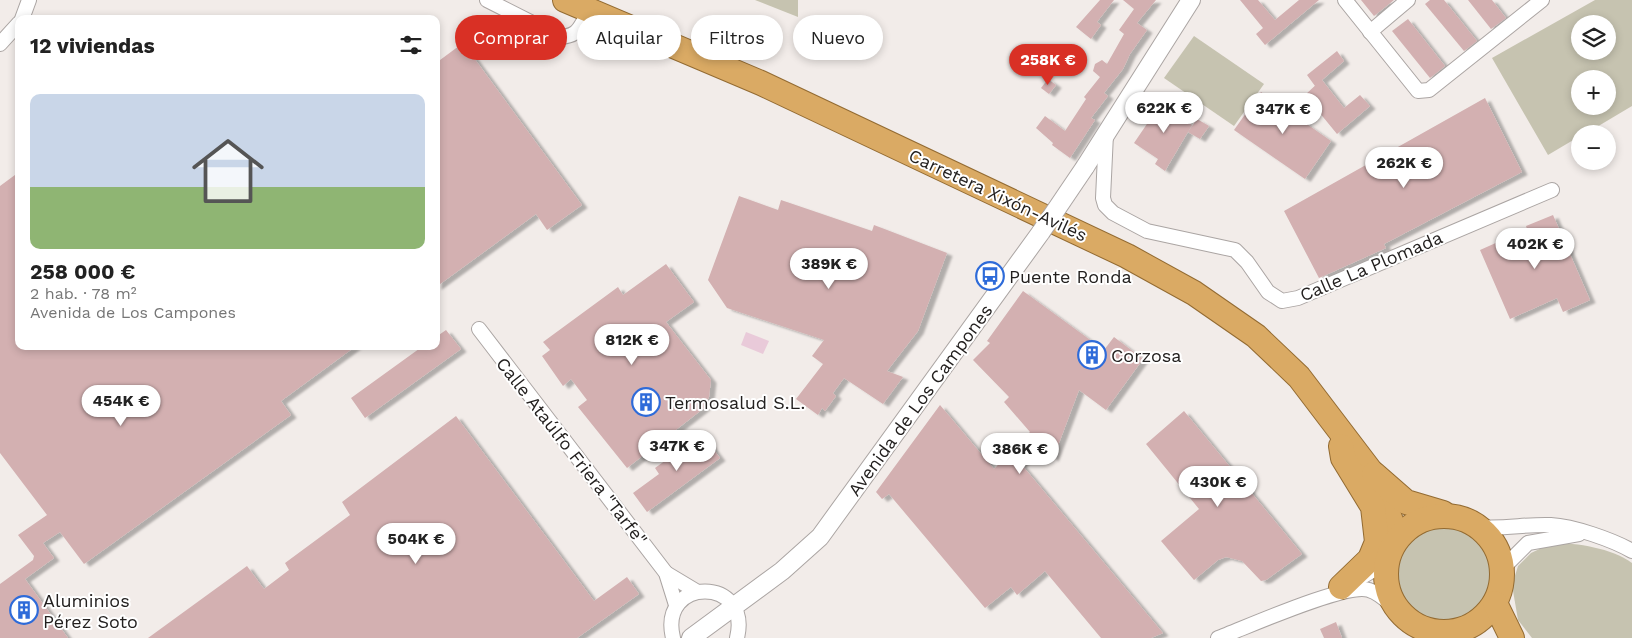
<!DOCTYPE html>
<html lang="es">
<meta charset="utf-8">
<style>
:root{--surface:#fff;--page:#f6f6f6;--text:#222;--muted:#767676;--line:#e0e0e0;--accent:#d93025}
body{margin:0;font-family:"Work Sans",sans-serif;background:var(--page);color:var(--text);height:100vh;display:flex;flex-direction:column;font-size:19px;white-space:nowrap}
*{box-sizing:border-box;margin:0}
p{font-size:16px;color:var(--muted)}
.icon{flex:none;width:28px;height:28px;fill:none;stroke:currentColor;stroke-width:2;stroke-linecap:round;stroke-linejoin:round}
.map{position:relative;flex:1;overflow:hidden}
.drawer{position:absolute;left:15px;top:15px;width:425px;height:335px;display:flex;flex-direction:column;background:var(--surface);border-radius:10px;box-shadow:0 2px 8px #0003}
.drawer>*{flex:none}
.banner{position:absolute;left:455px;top:15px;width:475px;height:45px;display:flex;gap:10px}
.fabs{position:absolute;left:1571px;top:15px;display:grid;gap:10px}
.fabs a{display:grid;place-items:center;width:45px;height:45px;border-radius:50%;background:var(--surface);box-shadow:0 2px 8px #0003;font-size:25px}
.price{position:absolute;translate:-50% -42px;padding:0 11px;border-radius:18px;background:#fff;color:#222;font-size:16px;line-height:32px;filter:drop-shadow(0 1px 2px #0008)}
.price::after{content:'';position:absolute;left:50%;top:30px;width:15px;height:11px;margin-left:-8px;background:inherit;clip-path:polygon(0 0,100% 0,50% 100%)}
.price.active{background:var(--accent);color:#fff}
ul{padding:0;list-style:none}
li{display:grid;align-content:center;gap:10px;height:265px;padding:0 15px}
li+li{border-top:1px solid var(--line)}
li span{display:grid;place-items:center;height:155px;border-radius:10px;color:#555}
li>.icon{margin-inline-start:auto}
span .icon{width:90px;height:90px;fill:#fffc;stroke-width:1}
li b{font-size:21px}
h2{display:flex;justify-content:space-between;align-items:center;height:60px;padding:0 15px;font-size:21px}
.chip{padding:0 18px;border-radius:22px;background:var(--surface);box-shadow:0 2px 8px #0003;font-size:18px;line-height:45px}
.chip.active{background:var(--accent);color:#fff}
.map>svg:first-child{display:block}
.green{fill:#c6c3b0;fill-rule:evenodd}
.water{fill:#e9cad9}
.building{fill:#d3b0b1;filter:url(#shadow)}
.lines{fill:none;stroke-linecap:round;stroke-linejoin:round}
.minor-casing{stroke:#aba5a3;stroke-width:16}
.tertiary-casing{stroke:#aba5a3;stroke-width:20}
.trunk-casing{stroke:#936b32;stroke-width:26}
.minor{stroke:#fff;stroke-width:14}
.tertiary{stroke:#fff;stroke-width:18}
.trunk{stroke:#daaa64;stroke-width:24}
.tertiary-bridge-casing{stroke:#aba5a3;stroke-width:20;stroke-linecap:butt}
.tertiary-bridge{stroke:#fff;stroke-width:18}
.labels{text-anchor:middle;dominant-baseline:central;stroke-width:4;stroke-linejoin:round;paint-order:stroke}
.street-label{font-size:18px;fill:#23201f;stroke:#fff}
.poi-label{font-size:18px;fill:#23201f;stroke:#fff;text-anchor:start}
</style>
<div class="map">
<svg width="1632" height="638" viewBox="0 0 1632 638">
<defs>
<filter id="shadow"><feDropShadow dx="5.5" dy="3" stdDeviation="1" flood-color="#0004"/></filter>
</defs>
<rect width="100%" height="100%" fill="#f2ece9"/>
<g class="green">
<polygon points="755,0 798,0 798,17"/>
<path d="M1595,0H1632V106L1585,134H1580V136L1548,155L1492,58ZM1580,24H1608V51H1580ZM1580,79H1608V106H1580Z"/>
<polygon points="1194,36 1264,84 1234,126 1164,78"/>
<circle cx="1444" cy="572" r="50"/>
<path d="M1552,543C1578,543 1611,548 1632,563V638H1532L1518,620L1512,585L1518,566L1531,553Z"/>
</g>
<polygon class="water" points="746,332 769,341 763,354 741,345"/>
<g class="building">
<polygon points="1100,0 1114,0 1097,22 1101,25 1091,39 1076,27"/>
<polygon points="1123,0 1156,0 1137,23 1147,30 1130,54 1123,69 1104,93 1108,96 1091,118 1095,120 1070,158 1052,145 1053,143 1036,128 1045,116 1065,131 1086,99 1084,97 1100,77 1093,71 1095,64 1102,60 1107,64 1124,34 1119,30 1134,9"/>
<polygon points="1240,0 1258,0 1275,20 1299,0 1319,0 1265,45 1256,34 1263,28"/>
<polygon points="1361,0 1394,0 1374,16"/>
<polygon points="1430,0 1444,0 1477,41 1464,51 1425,4"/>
<polygon points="1468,0 1492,0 1506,18 1491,29"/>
<polygon points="1408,19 1445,66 1430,78 1392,31"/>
<polygon points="463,43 582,205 547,230 536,214 436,287 436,63"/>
<polygon points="1337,51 1344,61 1322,80 1344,108 1360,95 1370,106 1337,134 1305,95 1320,81 1315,86 1307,75"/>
<polygon points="1048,79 1056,85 1049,94 1041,88"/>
<polygon points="1261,92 1331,141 1305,179 1234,130"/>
<polygon points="1166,96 1178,105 1173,113 1192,125 1165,171 1155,164 1158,159 1134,143"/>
<polygon points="1485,98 1522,172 1384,244 1386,248 1319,278 1284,211"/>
<polygon points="1197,119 1209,126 1200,139 1188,132"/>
<polygon points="19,172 19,346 356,346 281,401 291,415 84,564 60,532 43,543 54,558 25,579 68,638 0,638 0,584 33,560 34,556 18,535 47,515 0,453 0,186"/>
<polygon points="739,196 778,210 781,200 872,231 874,225 947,253 918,331 887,371 903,377 883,404 844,378 833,393 836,396 825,411 822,408 818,415 796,399 823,364 812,356 824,340 727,308 708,280"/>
<polygon points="1553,215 1590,300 1563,312 1557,298 1510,319 1480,250 1527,229 1526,226"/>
<polygon points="666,264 694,302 666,322 711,380 709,397 704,408 627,468 578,407 587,400 571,379 563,386 542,356 550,350 543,342 618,287 623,295"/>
<polygon points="1023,291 1104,350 1114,337 1143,359 1106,410 1079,390 1053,459 1041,444 1021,464 1163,633 1151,638 1101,638 1045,571 1017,595 1011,587 985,608 889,494 882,499 876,492 940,405 994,469 1030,432 1004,402 1009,397 973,360 990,343 987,341"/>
<polygon points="446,330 461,349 365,418 351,398 423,346 436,346 436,337"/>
<polygon points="1184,411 1302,554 1266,580 1261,581 1242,561 1226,557 1218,560 1194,580 1161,541 1199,509 1146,444"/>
<polygon points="456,416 594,601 627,577 639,594 577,638 148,638 247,566 264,589 289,570 285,563 350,515 342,502"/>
<polygon points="702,434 720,458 647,512 633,493 659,474 655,468"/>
<polygon points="1336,622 1342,638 1324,638 1320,629"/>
</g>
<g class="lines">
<defs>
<g id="minor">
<path d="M487,0L560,37C573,36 577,33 583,22"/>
<polyline points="1345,0 1418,91 1429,90 1542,0"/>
<polyline points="22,19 29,0"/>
<polyline points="1370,32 1408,0"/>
<polyline points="0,44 19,23"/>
<polyline points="1106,134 1103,198 1105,205 1113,213 1147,231 1235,250 1247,262 1268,292 1282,301 1298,298 1552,190"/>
<polyline points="479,329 666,573 676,605"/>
<path d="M1480,527C1504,529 1527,524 1551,525C1573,526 1613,540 1632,551"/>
<polyline points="1503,568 1528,543 1579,534"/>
<polyline points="666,573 696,591"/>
<polyline points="1362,577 1385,563"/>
<path d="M673,638C658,576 752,576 737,638"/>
<path d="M1218,638C1245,628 1347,582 1369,590C1380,593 1388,602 1397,610"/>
</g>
<g id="tertiary">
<polyline points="1085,167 1191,0"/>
<polyline points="691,638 782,571 820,537 1041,232"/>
</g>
<g id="trunk">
<polyline points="565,0 761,83 1127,256 1194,293 1256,336 1299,377 1372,473 1397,536"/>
<polyline points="1341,446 1343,458 1373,507 1377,542 1370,559 1341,587"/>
<polyline points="1374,474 1406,502 1443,513"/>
<circle cx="1444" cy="574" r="58"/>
<polyline points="1495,603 1512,638"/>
</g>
</defs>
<use href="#minor" class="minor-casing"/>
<use href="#tertiary" class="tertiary-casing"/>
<use href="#trunk" class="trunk-casing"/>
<use href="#minor" class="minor"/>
<use href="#tertiary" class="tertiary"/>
<use href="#trunk" class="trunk"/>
<defs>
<polyline id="tertiary-bridge" points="1041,232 1085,167"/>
</defs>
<use href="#tertiary-bridge" class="tertiary-bridge-casing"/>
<use href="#tertiary-bridge" class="tertiary-bridge"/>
</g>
<defs>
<symbol id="bus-ring" viewBox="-11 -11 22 22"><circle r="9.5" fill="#fff" stroke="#2e6bd9" stroke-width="1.5"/><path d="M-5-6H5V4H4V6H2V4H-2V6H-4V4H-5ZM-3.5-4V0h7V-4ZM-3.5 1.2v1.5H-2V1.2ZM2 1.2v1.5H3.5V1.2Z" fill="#2e6bd9"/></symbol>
<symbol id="building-ring" viewBox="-11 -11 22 22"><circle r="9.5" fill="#fff" stroke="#2e6bd9" stroke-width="1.5"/><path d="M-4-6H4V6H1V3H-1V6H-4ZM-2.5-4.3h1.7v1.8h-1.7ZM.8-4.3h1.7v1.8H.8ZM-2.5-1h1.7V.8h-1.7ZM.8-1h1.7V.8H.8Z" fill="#2e6bd9"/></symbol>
</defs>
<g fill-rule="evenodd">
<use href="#bus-ring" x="974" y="260" width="32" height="32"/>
<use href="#building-ring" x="1076" y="339" width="32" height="32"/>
<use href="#building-ring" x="630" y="386" width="32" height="32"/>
<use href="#building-ring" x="8" y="594" width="32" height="32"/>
</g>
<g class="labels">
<g class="street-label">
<text transform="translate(998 195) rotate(25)">Carretera Xixón-Avilés</text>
<text transform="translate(1371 266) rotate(-23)">Calle La Plomada</text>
<text transform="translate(920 400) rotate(-54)">Avenida de Los Campones</text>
<text transform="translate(572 451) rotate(52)">Calle Ataúlfo Friera "Tarfe"</text>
</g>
<g class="poi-label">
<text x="1009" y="276">Puente Ronda</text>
<text x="1111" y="355">Corzosa</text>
<text x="665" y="402">Termosalud S.L.</text>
<text x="43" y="600">Aluminios<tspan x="43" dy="21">Pérez Soto</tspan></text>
</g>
</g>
</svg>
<div class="fabs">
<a><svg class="icon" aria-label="layers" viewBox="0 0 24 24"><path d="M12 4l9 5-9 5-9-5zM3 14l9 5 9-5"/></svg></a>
<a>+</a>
<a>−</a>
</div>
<b class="price active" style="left:1048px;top:86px">258K €</b>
<b class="price" style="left:1164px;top:134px">622K €</b>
<b class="price" style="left:1283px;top:135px">347K €</b>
<b class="price" style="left:1404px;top:189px">262K €</b>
<b class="price" style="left:1535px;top:270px">402K €</b>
<b class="price" style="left:829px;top:290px">389K €</b>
<b class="price" style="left:632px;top:366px">812K €</b>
<b class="price" style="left:121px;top:427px">454K €</b>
<b class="price" style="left:677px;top:472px">347K €</b>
<b class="price" style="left:1020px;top:475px">386K €</b>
<b class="price" style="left:1218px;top:508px">430K €</b>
<b class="price" style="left:416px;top:565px">504K €</b>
<div class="banner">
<a class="chip active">Comprar</a>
<a class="chip">Alquilar</a>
<a class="chip">Filtros</a>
<a class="chip">Nuevo</a>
</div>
<section class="drawer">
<h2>12 viviendas<svg class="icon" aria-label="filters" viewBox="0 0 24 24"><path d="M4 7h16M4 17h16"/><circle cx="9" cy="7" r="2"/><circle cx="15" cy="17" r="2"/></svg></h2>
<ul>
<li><span style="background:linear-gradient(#c9d6e8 60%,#8fb573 0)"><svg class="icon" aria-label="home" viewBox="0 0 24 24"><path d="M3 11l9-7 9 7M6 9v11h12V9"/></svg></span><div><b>258 000 €</b><p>2 hab. · 78 m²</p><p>Avenida de Los Campones</p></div></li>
</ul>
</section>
</div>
